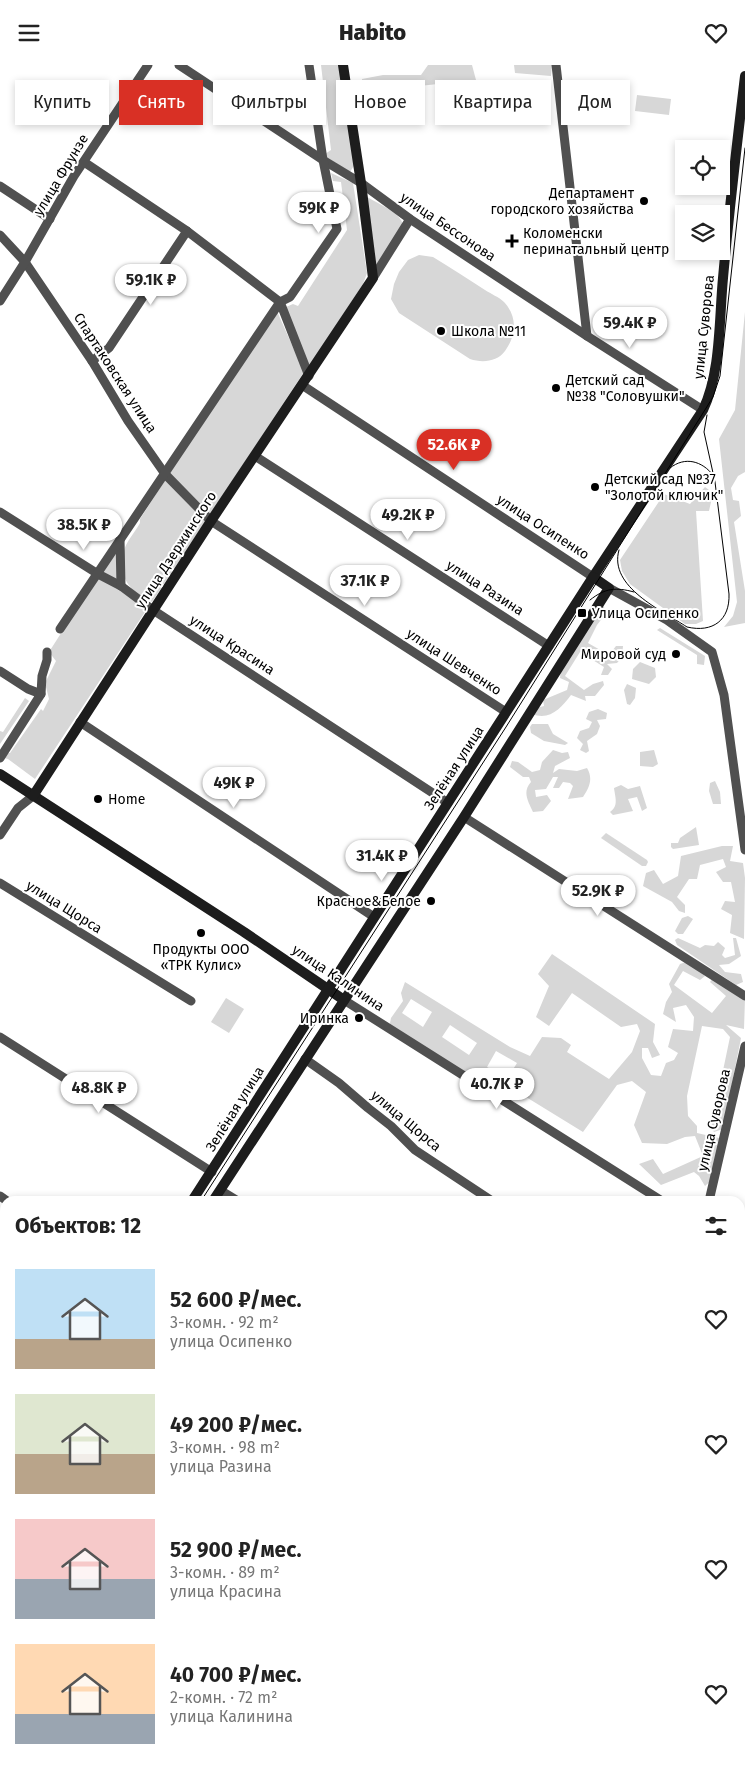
<!DOCTYPE html>
<html lang="ru">
<meta charset="utf-8">
<style>
:root{--surface:#fff;--page:#f6f6f6;--text:#222;--muted:#767676;--accent:#d93025}
body{margin:0;font-family:"Fira Sans",sans-serif;background:var(--page);color:var(--text);height:100vh;display:flex;flex-direction:column;font-size:19px;white-space:nowrap}
*{box-sizing:border-box;margin:0}
p{font-size:16px;color:var(--muted)}
.icon{flex:none;width:28px;height:28px;fill:none;stroke:currentColor;stroke-width:2;stroke-linecap:round;stroke-linejoin:round}
.map{position:relative;flex:1;overflow:hidden}
.sheet{position:absolute;left:0px;top:1131px;width:745px;height:571px;display:flex;flex-direction:column;background:var(--surface);border-radius:15px 15px 0 0;box-shadow:0 2px 8px #0003}
.sheet>*{flex:none}
.top-card{position:absolute;left:15px;top:15px;width:715px;height:45px;display:flex;gap:10px}
.controls{position:absolute;left:675px;top:75px;display:grid;gap:10px}
.controls a{display:grid;place-items:center;width:55px;height:55px;border-radius:0px;background:var(--surface);box-shadow:0 2px 8px #0003;font-size:25px}
.price{position:absolute;translate:-50% -42px;padding:0 11px;border-radius:18px;background:#fff;color:#222;font-size:16px;line-height:32px;filter:drop-shadow(0 1px 2px #0008)}
.price::after{content:'';position:absolute;left:50%;top:30px;width:15px;height:11px;margin-left:-8px;background:inherit;clip-path:polygon(0 0,100% 0,50% 100%)}
.price.on{background:var(--accent);color:#fff}
ul{padding:0;list-style:none}
li{display:flex;align-items:center;gap:15px;height:125px;padding:0 15px}
li span{display:grid;place-items:center;flex:none;width:140px;height:100px;border-radius:0px;color:#555}
li>.icon{margin-inline-start:auto}
span .icon{width:60px;height:60px;fill:#fffc;stroke-width:1}
li b{font-size:21px}
h2{display:flex;justify-content:space-between;align-items:center;height:60px;padding:0 15px;font-size:21px}
.chip{padding:0 18px;border-radius:0px;background:var(--surface);box-shadow:0 2px 8px #0003;font-size:18px;line-height:45px}
.chip.on{background:var(--accent);color:#fff}
header{display:flex;justify-content:space-between;align-items:center;height:65px;padding:0 15px;background:var(--surface);font-size:22px;font-weight:800}
.map>svg:first-child{display:block}
.green{fill:#d7d7d7;fill-rule:evenodd}
.lines{fill:none;stroke-linecap:round;stroke-linejoin:round}
.street{stroke:#505050;stroke-width:9}
.secondary{stroke:#1d1d1d;stroke-width:10}
.tram{stroke:#000;stroke-width:1}
.rail-casing{stroke:#000;stroke-width:4.5}
.rail{stroke:#fff;stroke-width:2.5;stroke-dasharray:8;stroke-linecap:butt}
.poi-dot{fill:#000;stroke:#fff;stroke-width:2}
.labels{text-anchor:middle;dominant-baseline:central;stroke-width:4;stroke-linejoin:round;paint-order:stroke}
.street-label{font-size:14px;fill:#000;stroke:#fff}
.poi-label{font-size:14px;fill:#000;stroke:#fff;text-anchor:start}
</style>
<header><svg class="icon" aria-label="menu" viewBox="0 0 24 24"><path d="M4 6h16M4 12h16M4 18h16"/></svg>Habito<svg class="icon" aria-label="heart" viewBox="0 0 24 24"><path d="M12 20l-8-8c-3-5 5-10 8-4 3-6 11-1 8 4z"/></svg></header>
<div class="map">
<svg width="745" height="1702" viewBox="0 0 745 1702">
<rect width="100%" height="100%" fill="#fff"/>
<g class="green">
<polygon points="321,0 339,0 355,99 350,107 325,91 325,89 331,85"/>
<polygon points="428,0 472,0 476,15 362,27 362,14 383,10 421,10"/>
<polygon points="514,0 552,0 551,11 515,8"/>
<polygon points="637,30 671,34 669,50 635,46"/>
<polygon points="331,108 353,118 367,208 363,219 309,302 286,242 293,239 298,241 347,165 341,117 333,116"/>
<path d="M367,132C374,136 397,147 401,155C403,158 402,159 401,163L376,200Z"/>
<path d="M419,190L433,192C451,203 468,214 485,225C491,229 499,232 504,237C518,252 516,271 505,286C497,297 482,298 470,294L399,248L391,234L394,219L399,207L408,195Z"/>
<path d="M276,244L304,307L152,537C129,525 118,514 124,486C126,477 135,467 140,458V454Z"/>
<polygon points="745,247 745,407 738,411 731,423 733,435 739,436 741,451 734,457 745,526 745,558 724,562 733,551 737,537 719,374 735,345"/>
<polygon points="705,422 713,428 709,446 696,446 703,556 696,559 685,559 630,519 622,506 620,495 664,429 690,439"/>
<polygon points="118,481 117,516 100,506"/>
<polygon points="97,512 116,522 147,544 35,714 8,694 0,692 0,689 10,688 41,644 43,646 49,634 45,618 56,596 49,587"/>
<path d="M602,536L606,548L597,560L588,578L609,590L616,581H623L622,592L617,598L607,599L612,604L608,610H601L604,602L580,587L565,611L584,625L593,619L603,616L604,620L595,631H585L586,636L571,630C561,643 550,656 532,649V644L544,641L543,635L567,625L569,617L560,613L561,602Z"/>
<polygon points="660,563 705,591 704,600 697,599 697,590 657,565"/>
<polygon points="640,597 655,603 656,612 649,619 632,614 633,604"/>
<polygon points="627,619 636,623 635,633 630,640 627,639 624,625"/>
<polygon points="25,633 29,636 0,679 0,666 3,667"/>
<polygon points="598,644 607,648 606,654 597,655 600,661 597,669 587,676 589,686 586,688 580,685 583,679 577,673 580,666 589,663 592,657 586,654 589,647"/>
<polygon points="532,659 548,659 553,669 568,678 565,680 544,676 531,668 530,662"/>
<path d="M553,685L562,688L568,687L570,693L555,701L553,708L559,704L577,706L587,703C593,713 590,722 583,732L568,734L573,721L570,718L563,717L559,723H553L558,712H553L546,724L535,725L536,732L547,730L551,736L543,746L533,747C528,736 522,727 531,717L529,712H523L510,702L512,696L518,697L532,707L540,705L542,697Z"/>
<polygon points="654,685 658,699 653,702 640,701 640,687"/>
<polygon points="715,716 720,727 721,739 713,739 709,726 710,718"/>
<path d="M621,720L628,724L640,721L647,743L642,746L637,732L628,734L633,746L613,750L610,747C619,741 615,732 614,723Z"/>
<polygon points="696,762 699,780 673,784 671,782 671,778 678,778 680,773"/>
<polygon points="606,768 647,795 648,797 646,801 642,801 601,773"/>
<polygon points="722,781 733,781 730,796 743,798 745,813 744,874 730,868 732,850 721,844 725,836 735,837 731,817 723,817 716,807 726,802 723,794 700,800 697,814 689,814 677,832 685,840 685,848 679,846 672,837 643,821 646,808 654,805 663,819 678,811 681,791"/>
<polygon points="688,851 693,854 683,869 678,869 675,866 682,853"/>
<polygon points="678,873 700,883 705,880 714,881 718,877 725,883 722,890 725,893 735,890 733,873 736,873 741,891 729,899 719,900 725,907 741,909 743,917 736,920 677,880 675,875"/>
<path d="M552,889L655,959L653,977L660,990L652,993L648,983H642V993L651,1010L661,1011L666,998L674,995L678,988L668,982L673,964L693,966L694,952L686,940L673,943L676,957L663,949L666,937L672,927L669,919L680,899L689,896L705,911L700,915L683,906L674,920L712,948L726,931L710,917L713,913L745,934L744,964L726,960L741,973L723,1064L714,1067L711,1063L730,972L723,964L702,961L687,1031L688,1051L697,1061V1068L719,1073L712,1115L705,1121L699,1111L694,1107L661,1120L639,1099L653,1094L663,1109L703,1091L695,1071L685,1072L667,1079L642,1078L634,1060L646,1027L632,1016L617,1020L583,1067L513,1024L501,1032L389,963L391,953L403,936L401,928L405,917L510,982L530,991L542,972L561,973L571,980L567,987L609,1014L632,987L640,966L637,959L621,962L572,928L549,961L536,952L549,921L538,909ZM411,934L432,947L423,962L402,948ZM450,960L477,978L469,990L442,972ZM496,986L517,998L507,1014L487,1002Z"/>
<polygon points="226,933 244,944 229,968 211,957"/>
<polygon points="740,1275 745,1275 745,1360 740,1363"/>
<polygon points="745,1596 745,1702 725,1702 726,1698 740,1698 740,1621"/>
</g>
<g class="lines">
<g class="street">
<polyline points="179,0 323,95 361,118 410,154 587,271 703,345"/>
<polyline points="556,0 587,271"/>
<polyline points="84,97 187,166 280,237 309,311"/>
<polyline points="0,121 50,154"/>
<polyline points="0,170 25,197 92,296 128,356 165,409 211,456 506,647"/>
<polyline points="373,213 410,154"/>
<polyline points="0,236 25,197 74,111 148,0"/>
<polyline points="92,296 109,283 187,166"/>
<polyline points="302,320 593,512"/>
<polyline points="255,391 549,581"/>
<polyline points="0,447 98,509 121,521 153,545 448,738"/>
<polyline points="120,474 121,521"/>
<polyline points="609,523 667,555 712,587 724,630 745,785"/>
<polyline points="60,564 280,237 290,232 337,164 323,95 309,0"/>
<polyline points="0,606 28,624 41,629 0,693"/>
<polyline points="41,629 42,611 47,595 47,587"/>
<polyline points="80,657 374,852"/>
<polyline points="464,752 745,931"/>
<polyline points="0,770 18,743 33,731"/>
<polyline points="0,818 191,936"/>
<polyline points="344,935 662,1136"/>
<polyline points="0,972 212,1107"/>
<polyline points="305,994 339,1018 368,1043 391,1061 415,1085 492,1136"/>
<polyline points="220,1125 238,1136"/>
<polyline points="0,1131 7,1136"/>
<polyline points="709,1136 745,981"/>
<polyline points="0,1588 5,1591"/>
<polyline points="170,1698 177,1702"/>
<polyline points="397,1698 404,1702"/>
<polyline points="602,1702 603,1698"/>
</g>
<g class="secondary">
<polyline points="0,709 244,867 344,935"/>
<polyline points="33,731 211,456 373,213 361,118 343,0"/>
<path d="M192,1136L593,512L703,345C721,307 719,255 723,213C729,146 737,78 745,11"/>
<polyline points="213,1136 464,752 609,523 593,512"/>
<polyline points="0,1434 5,1426"/>
<polyline points="0,1467 5,1459"/>
<polyline points="740,1581 745,1562"/>
<polyline points="714,1702 715,1698"/>
</g>
<g class="tram">
<path d="M670,403C685,391 702,396 713,410"/>
<path d="M619,485C608,522 663,546 687,562C713,568 730,555 729,529L715,417L704,367L707,350"/>
<path d="M590,535C605,523 616,522 634,527"/>
<polyline points="201,1136 506,662 713,332 720,311 745,83"/>
<polyline points="0,1449 5,1441"/>
</g>
<defs>
<g id="rail">
<polyline points="740,1507 745,1488"/>
<polyline points="691,1702 691,1698"/>
</g>
</defs>
<use href="#rail" class="rail-casing"/>
<use href="#rail" class="rail"/>
</g>
<g class="poi-dot">
<circle cx="644" cy="136" r="5"/>
<path d="M509.5 168.5h5v5h5v5h-5v5h-5v-5h-5v-5h5z"/>
<circle cx="441" cy="266" r="5"/>
<circle cx="556" cy="323" r="5"/>
<circle cx="595" cy="422" r="5"/>
<rect x="577" y="543" width="10" height="10" rx="2.5"/>
<circle cx="676" cy="589" r="5"/>
<circle cx="98" cy="734" r="5"/>
<circle cx="431" cy="836" r="5"/>
<circle cx="201" cy="868" r="5"/>
<circle cx="359" cy="953" r="5"/>
</g>
<g class="labels">
<g class="street-label">
<text transform="translate(61 110) rotate(-59)">улица Фрунзе</text>
<text transform="translate(448 162) rotate(34)">улица Бессонова</text>
<text transform="translate(704 262) rotate(-84)">улица Суворова</text>
<text transform="translate(115 308) rotate(57)">Спартаковская улица</text>
<text transform="translate(543 462) rotate(33)">улица Осипенко</text>
<text transform="translate(176 485) rotate(-57)">улица Дзержинского</text>
<text transform="translate(485 523) rotate(33)">улица Разина</text>
<text transform="translate(232 580) rotate(33)">улица Красина</text>
<text transform="translate(454 597) rotate(33)">улица Шевченко</text>
<text transform="translate(454 703) rotate(-57)">Зелёная улица</text>
<text transform="translate(64 842) rotate(32)">улица Щорса</text>
<text transform="translate(338 913) rotate(34)">улица Калинина</text>
<text transform="translate(235 1044) rotate(-58)">Зелёная улица</text>
<text transform="translate(714 1055) rotate(-77)">улица Суворова</text>
<text transform="translate(406 1056) rotate(40)">улица Щорса</text>
</g>
<g class="poi-label">
<text x="634" y="128" text-anchor="end">Департамент<tspan x="634" dy="16">городского хозяйства</tspan></text>
<text x="523" y="168">Коломенски<tspan x="523" dy="16">перинатальный центр</tspan></text>
<text x="451" y="266">Школа №11</text>
<text x="566" y="315">Детский сад<tspan x="566" dy="16">№38 "Соловушки"</tspan></text>
<text x="605" y="414">Детский сад №37<tspan x="605" dy="16">"Золотой ключик"</tspan></text>
<text x="592" y="548">Улица Осипенко</text>
<text x="666" y="589" text-anchor="end">Мировой суд</text>
<text x="108" y="734">Home</text>
<text x="421" y="836" text-anchor="end">Красное&amp;Белое</text>
<text x="201" y="884" text-anchor="middle">Продукты ООО<tspan x="201" dy="16">«ТРК Кулис»</tspan></text>
<text x="349" y="953" text-anchor="end">Иринка</text>
</g>
</g>
</svg>
<div class="controls">
<a><svg class="icon" aria-label="locate" viewBox="0 0 24 24"><circle cx="12" cy="12" r="6"/><path d="M12 2v4M12 18v4M2 12h4M18 12h4"/></svg></a>
<a><svg class="icon" aria-label="layers" viewBox="0 0 24 24"><path d="M12 4l9 5-9 5-9-5zM3 14l9 5 9-5"/></svg></a>
</div>
<b class="price" style="left:319px;top:169px">59K ₽</b>
<b class="price" style="left:151px;top:241px">59.1K ₽</b>
<b class="price" style="left:630px;top:284px">59.4K ₽</b>
<b class="price on" style="left:454px;top:406px">52.6K ₽</b>
<b class="price" style="left:408px;top:476px">49.2K ₽</b>
<b class="price" style="left:84px;top:486px">38.5K ₽</b>
<b class="price" style="left:365px;top:542px">37.1K ₽</b>
<b class="price" style="left:234px;top:744px">49K ₽</b>
<b class="price" style="left:382px;top:817px">31.4K ₽</b>
<b class="price" style="left:598px;top:852px">52.9K ₽</b>
<b class="price" style="left:497px;top:1045px">40.7K ₽</b>
<b class="price" style="left:99px;top:1049px">48.8K ₽</b>
<div class="top-card">
<a class="chip">Купить</a>
<a class="chip on">Снять</a>
<a class="chip">Фильтры</a>
<a class="chip">Новое</a>
<a class="chip">Квартира</a>
<a class="chip">Дом</a>
</div>
<section class="sheet">
<h2>Объектов: 12<svg class="icon" aria-label="filters" viewBox="0 0 24 24"><path d="M4 7h16M4 17h16"/><circle cx="9" cy="7" r="2"/><circle cx="15" cy="17" r="2"/></svg></h2>
<ul>
<li><span style="background:linear-gradient(#bfe0f5 70%,#b9a48a 0)"><svg class="icon" aria-label="home" viewBox="0 0 24 24"><path d="M3 11l9-7 9 7M6 9v11h12V9"/></svg></span><div><b>52 600 ₽/мес.</b><p>3-комн. · 92 m²</p><p>улица Осипенко</p></div><svg class="icon" aria-label="heart" viewBox="0 0 24 24"><path d="M12 20l-8-8c-3-5 5-10 8-4 3-6 11-1 8 4z"/></svg></li>
<li><span style="background:linear-gradient(#dfe7d0 60%,#b9a48a 0)"><svg class="icon" aria-label="home" viewBox="0 0 24 24"><path d="M3 11l9-7 9 7M6 9v11h12V9"/></svg></span><div><b>49 200 ₽/мес.</b><p>3-комн. · 98 m²</p><p>улица Разина</p></div><svg class="icon" aria-label="heart" viewBox="0 0 24 24"><path d="M12 20l-8-8c-3-5 5-10 8-4 3-6 11-1 8 4z"/></svg></li>
<li><span style="background:linear-gradient(#f6c9c9 60%,#9aa5b1 0)"><svg class="icon" aria-label="home" viewBox="0 0 24 24"><path d="M3 11l9-7 9 7M6 9v11h12V9"/></svg></span><div><b>52 900 ₽/мес.</b><p>3-комн. · 89 m²</p><p>улица Красина</p></div><svg class="icon" aria-label="heart" viewBox="0 0 24 24"><path d="M12 20l-8-8c-3-5 5-10 8-4 3-6 11-1 8 4z"/></svg></li>
<li><span style="background:linear-gradient(#ffd9b3 70%,#9aa5b1 0)"><svg class="icon" aria-label="home" viewBox="0 0 24 24"><path d="M3 11l9-7 9 7M6 9v11h12V9"/></svg></span><div><b>40 700 ₽/мес.</b><p>2-комн. · 72 m²</p><p>улица Калинина</p></div><svg class="icon" aria-label="heart" viewBox="0 0 24 24"><path d="M12 20l-8-8c-3-5 5-10 8-4 3-6 11-1 8 4z"/></svg></li>
</ul>
</section>
</div>
